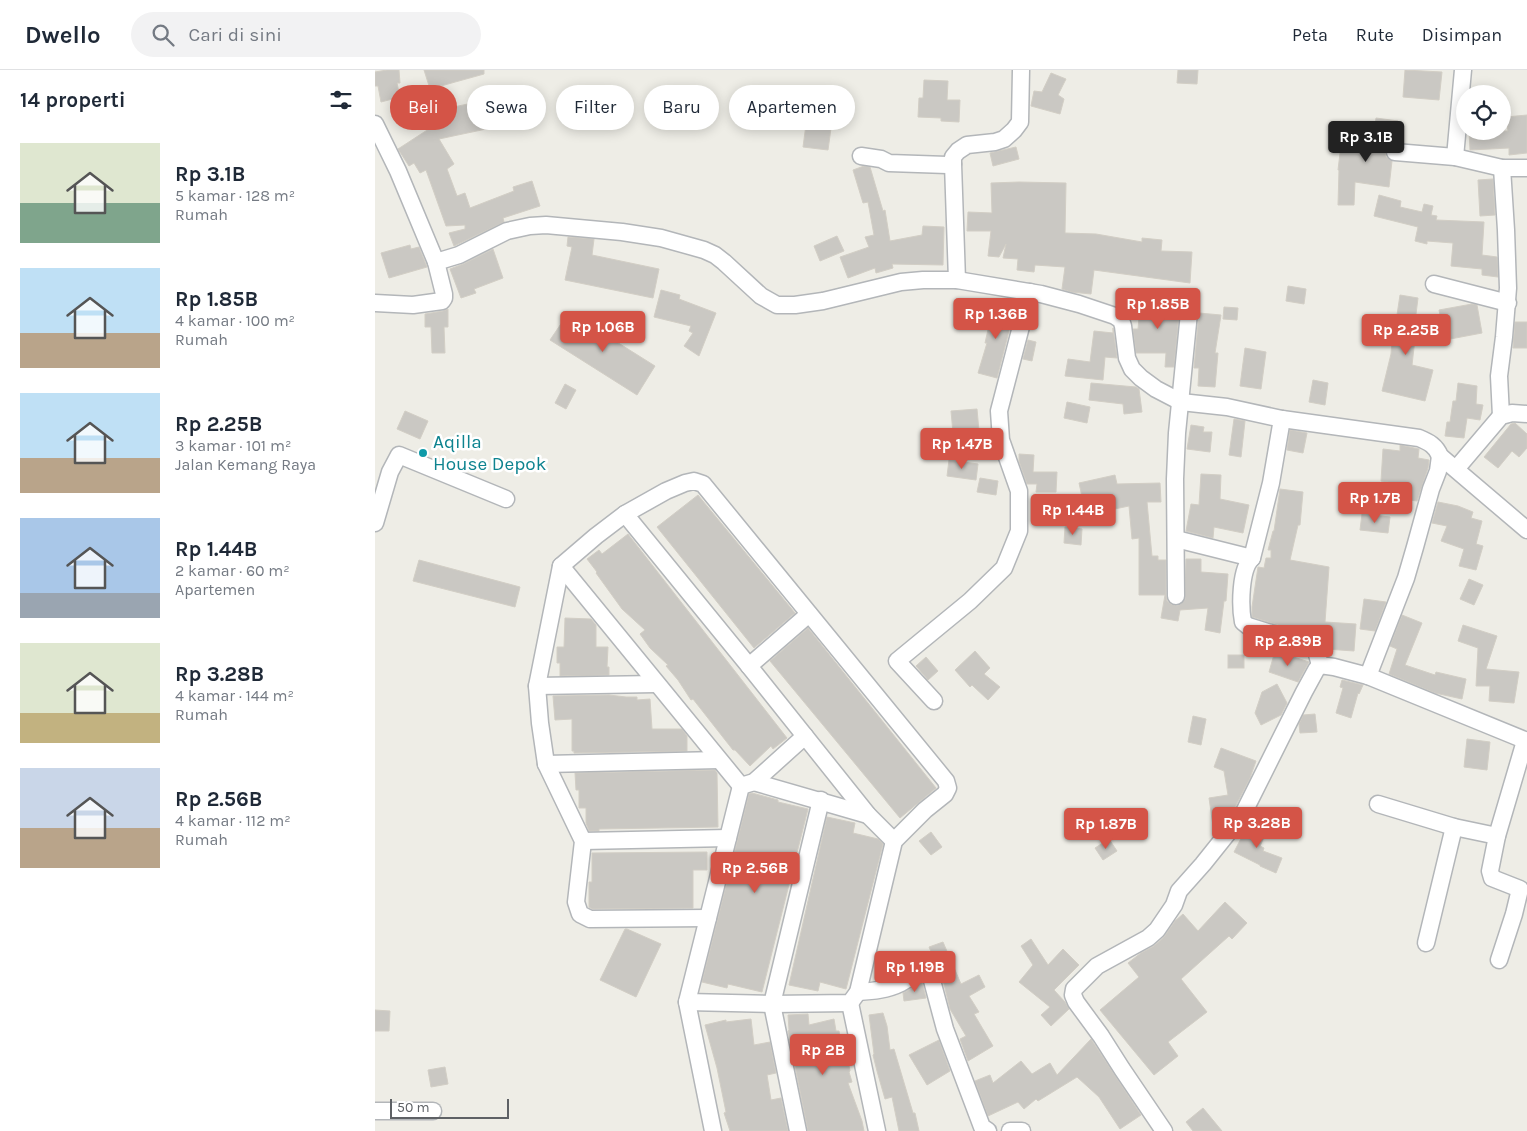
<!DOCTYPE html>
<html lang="id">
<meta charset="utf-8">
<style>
:root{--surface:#fff;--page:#f2f2f3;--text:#1f2937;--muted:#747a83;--line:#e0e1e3;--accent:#d45447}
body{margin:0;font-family:Karla,sans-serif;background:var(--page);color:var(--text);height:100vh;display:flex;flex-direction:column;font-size:19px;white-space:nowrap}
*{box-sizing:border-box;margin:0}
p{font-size:16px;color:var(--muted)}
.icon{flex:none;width:28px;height:28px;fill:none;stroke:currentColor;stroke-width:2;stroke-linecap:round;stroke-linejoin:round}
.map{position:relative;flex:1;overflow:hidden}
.drawer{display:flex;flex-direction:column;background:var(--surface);width:375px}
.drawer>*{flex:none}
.hud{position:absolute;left:15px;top:15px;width:475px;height:45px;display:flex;gap:10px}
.controls{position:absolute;left:1081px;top:15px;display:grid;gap:10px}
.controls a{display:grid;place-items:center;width:55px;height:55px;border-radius:50%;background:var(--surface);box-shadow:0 2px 12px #0003;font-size:25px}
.scale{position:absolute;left:15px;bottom:12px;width:119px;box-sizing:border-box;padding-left:5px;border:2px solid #5e6165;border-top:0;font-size:14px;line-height:18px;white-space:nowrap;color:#5e6165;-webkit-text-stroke:4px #fff;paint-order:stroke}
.price{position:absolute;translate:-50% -42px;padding:0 11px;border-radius:5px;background:var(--accent);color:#fff;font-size:16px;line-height:32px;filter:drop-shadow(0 1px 2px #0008)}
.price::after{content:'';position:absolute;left:50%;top:30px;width:15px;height:11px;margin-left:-8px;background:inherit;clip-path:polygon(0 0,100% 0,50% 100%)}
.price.on{background:#222;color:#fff}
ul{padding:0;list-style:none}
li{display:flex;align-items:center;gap:15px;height:125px;padding:0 20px}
li span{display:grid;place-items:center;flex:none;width:140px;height:100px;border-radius:0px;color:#555}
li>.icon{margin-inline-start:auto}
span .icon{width:60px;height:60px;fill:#fffc;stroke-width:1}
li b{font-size:21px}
h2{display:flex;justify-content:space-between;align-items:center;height:60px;padding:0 20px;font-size:21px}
.pill{padding:0 18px;border-radius:22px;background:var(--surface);box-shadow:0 2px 12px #0003;font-size:18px;line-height:45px}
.pill.on{background:var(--accent);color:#fff}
header{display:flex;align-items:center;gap:30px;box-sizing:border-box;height:70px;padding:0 25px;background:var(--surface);border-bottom:1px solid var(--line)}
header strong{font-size:24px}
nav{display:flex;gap:28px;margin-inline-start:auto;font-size:18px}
.search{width:350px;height:45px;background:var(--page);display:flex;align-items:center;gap:12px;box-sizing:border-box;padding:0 18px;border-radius:28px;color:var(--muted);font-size:19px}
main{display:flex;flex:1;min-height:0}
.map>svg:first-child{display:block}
.building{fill:#cac8c3;stroke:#d2cec5}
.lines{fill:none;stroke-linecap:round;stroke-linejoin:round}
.street-casing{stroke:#b3b6b9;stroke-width:19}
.street{stroke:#fff;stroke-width:16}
.culture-dot{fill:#0f9aa8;stroke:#fff;stroke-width:2}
.labels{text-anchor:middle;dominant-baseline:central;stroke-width:5;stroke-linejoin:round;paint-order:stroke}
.culture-label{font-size:19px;fill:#0d838f;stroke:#fff;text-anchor:start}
</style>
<header>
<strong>Dwello</strong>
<div class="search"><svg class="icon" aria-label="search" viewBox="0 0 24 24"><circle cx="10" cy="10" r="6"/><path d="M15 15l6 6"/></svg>Cari di sini</div>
<nav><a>Peta</a><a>Rute</a><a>Disimpan</a></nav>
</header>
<main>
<section class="drawer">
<h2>14 properti<svg class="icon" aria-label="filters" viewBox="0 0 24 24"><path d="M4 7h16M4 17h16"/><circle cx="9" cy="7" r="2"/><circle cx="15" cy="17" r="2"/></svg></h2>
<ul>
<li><span style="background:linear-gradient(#dfe7d0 60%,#7fa58c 0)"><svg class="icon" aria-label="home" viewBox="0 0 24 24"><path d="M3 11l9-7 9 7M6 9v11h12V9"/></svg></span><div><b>Rp 3.1B</b><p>5 kamar · 128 m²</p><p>Rumah</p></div></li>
<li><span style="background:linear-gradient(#bfe0f5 65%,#b9a48a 0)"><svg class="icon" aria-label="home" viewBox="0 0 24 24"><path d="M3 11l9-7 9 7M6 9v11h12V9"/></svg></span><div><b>Rp 1.85B</b><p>4 kamar · 100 m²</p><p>Rumah</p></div></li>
<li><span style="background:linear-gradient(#bfe0f5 65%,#b9a48a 0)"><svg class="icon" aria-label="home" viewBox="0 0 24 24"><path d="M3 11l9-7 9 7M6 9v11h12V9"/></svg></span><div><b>Rp 2.25B</b><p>3 kamar · 101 m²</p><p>Jalan Kemang Raya</p></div></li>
<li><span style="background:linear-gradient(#a9c7e8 75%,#9aa5b1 0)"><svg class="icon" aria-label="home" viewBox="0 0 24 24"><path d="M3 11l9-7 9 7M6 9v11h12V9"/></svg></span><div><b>Rp 1.44B</b><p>2 kamar · 60 m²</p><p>Apartemen</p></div></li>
<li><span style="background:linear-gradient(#dfe7d0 70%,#c2b280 0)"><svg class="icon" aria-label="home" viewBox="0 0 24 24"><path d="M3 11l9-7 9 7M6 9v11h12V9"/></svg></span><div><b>Rp 3.28B</b><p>4 kamar · 144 m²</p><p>Rumah</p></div></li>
<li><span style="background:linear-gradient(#c9d6e8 60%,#b9a48a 0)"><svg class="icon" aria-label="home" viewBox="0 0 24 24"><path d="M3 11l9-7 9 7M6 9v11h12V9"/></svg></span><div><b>Rp 2.56B</b><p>4 kamar · 112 m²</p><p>Rumah</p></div></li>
</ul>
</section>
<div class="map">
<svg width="1152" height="1061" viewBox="0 0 1152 1061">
<rect width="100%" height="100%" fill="#eeede6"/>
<g class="building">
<polygon points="12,0 24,0 25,13 22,13 25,27 6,32 3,16 0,16 0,2"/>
<polygon points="49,0 109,0 109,4 55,19"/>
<polygon points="803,0 823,0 822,14 802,13"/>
<polygon points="1030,0 1067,2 1064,30 1028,27"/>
<polygon points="676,3 691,9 683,25 689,29 685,44 656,36 659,21 667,22"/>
<polygon points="549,10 573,11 572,30 585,30 584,52 566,51 566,48 543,47 544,28 548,28"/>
<polygon points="124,27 130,55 64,69 79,94 72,99 82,126 90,123 95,138 139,121 138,117 157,111 165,136 128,148 129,152 79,176 74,163 90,159 90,155 71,156 51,100 45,103 39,93 34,96 23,79 63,53 61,41"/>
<polygon points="1152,45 1152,83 1134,85 1134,78 1095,80 1094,61 1133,61 1131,47"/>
<polygon points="432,47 457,51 453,80 428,77"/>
<polygon points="1001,48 1023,51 1020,72 1012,76 1010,81 1011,87 1017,91 1014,117 980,112 979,135 963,135 964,100 963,100 966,75 997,79"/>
<polygon points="641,77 644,89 618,96 615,83"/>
<polygon points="489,96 495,97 508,141 510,140 515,171 547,165 548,156 569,157 568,195 517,194 518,198 501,203 500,198 473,208 465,187 494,177 490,167 499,165 493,132 488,133 478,100"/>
<polygon points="1118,109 1120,145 1105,146 1103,110"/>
<polygon points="644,112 691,113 690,163 721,164 767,172 767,168 787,170 786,181 817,182 815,213 719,200 716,224 696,222 687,219 690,197 660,195 659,202 642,200 643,189 628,188 631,174 624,187 613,186 616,161 592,161 593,142 617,143 616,113"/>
<polygon points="1004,125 1026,131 1025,137 1047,142 1049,134 1058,136 1056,145 1062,146 1061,150 1109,152 1107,185 1122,187 1123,207 1107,205 1107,199 1076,196 1078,173 1052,171 1052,174 1040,171 1043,157 999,146"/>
<polygon points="462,166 469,181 445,191 439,176"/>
<polygon points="193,167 219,169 217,185 284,199 278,228 190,210 197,177 192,176"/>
<polygon points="35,175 36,179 44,177 52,197 14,208 6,183"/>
<polygon points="118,179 128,208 99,219 101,223 86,228 75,199 88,194"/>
<polygon points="913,216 931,219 929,234 911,231"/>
<polygon points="286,220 305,225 304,229 341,243 324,286 309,276 318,263 314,261 316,256 279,247"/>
<polygon points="1025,225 1043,228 1039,260 1041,260 1037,295 1058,300 1050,331 1007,321 1016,284 1018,258 1020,258"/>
<polygon points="766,231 805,232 799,297 790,297 791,283 761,283 758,259 763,259 764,248 766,248"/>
<polygon points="619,233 639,237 633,265 622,308 603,303 612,273 610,273"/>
<polygon points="1097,234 1102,235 1107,263 1070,270 1064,240"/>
<polygon points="849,237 863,238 862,250 848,249"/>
<polygon points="73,239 73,257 69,257 70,283 57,283 56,257 50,257 50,244 68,241"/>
<polygon points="194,242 280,296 262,325 175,270"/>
<polygon points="824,243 846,245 840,283 843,283 840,317 823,316 824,298 819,298"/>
<polygon points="1140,252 1152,252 1152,278 1138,278"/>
<polygon points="738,258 742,288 730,287 728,310 690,306 693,289 715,292 719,261 738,263"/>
<polygon points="653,270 661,272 657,291 648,289"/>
<polygon points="870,278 891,282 886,319 865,316"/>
<polygon points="938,310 953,313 950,335 934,332"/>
<polygon points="716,313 761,317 764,319 767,342 749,344 748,334 714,330"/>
<polygon points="1083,313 1102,316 1101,334 1108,335 1105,350 1092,348 1089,368 1070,366 1072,352 1075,352 1078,331 1081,331"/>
<polygon points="190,314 201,320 191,339 180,333"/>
<polygon points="692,332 715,337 712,353 689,348"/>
<polygon points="602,339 605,372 579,374 576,341"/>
<polygon points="30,341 53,351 45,369 22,359"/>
<polygon points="859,349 870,351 866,387 854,385"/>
<polygon points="1140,353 1152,364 1152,378 1144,387 1137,381 1123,398 1109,387 1136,354"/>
<polygon points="816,355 829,357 828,362 837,362 835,382 812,379"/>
<polygon points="915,360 932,363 928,383 912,380"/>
<polygon points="1025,375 1044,379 1043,388 1054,390 1053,398 1042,431 1027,429 1029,414 1006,411 1008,379 1025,381"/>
<polygon points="644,384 659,385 658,402 682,402 681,422 661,422 662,414 652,414 644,391"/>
<polygon points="574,390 603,394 601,410 572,406"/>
<polygon points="826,404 846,405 845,429 874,435 868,463 839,457 838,468 811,461 816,434 824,435"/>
<polygon points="740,405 742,414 785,413 786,432 772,432 777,486 783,486 783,490 791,490 791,526 792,531 796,534 802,536 806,534 810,530 811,489 826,489 826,502 853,504 851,531 849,531 845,563 830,560 833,538 805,540 803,551 786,548 790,525 764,525 764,468 757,469 754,436 711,445 704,413"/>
<polygon points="605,408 623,411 621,425 602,422"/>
<polygon points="905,419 928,422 925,455 923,455 915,490 954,497 950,552 981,554 979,581 951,579 947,573 935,565 877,547 877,537 883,497 889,498 891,488 896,488 896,480 893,480 898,461 899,461"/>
<polygon points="323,425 420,543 379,578 282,457"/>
<polygon points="1063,432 1083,436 1098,442 1096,448 1107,451 1101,474 1108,476 1101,500 1084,496 1089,479 1066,471 1072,456 1057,453"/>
<polygon points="987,444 1015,447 1013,463 985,460"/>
<polygon points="690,457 707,459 706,475 689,473"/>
<polygon points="253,464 412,668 398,679 396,676 375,696 360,680 358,680 318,629 316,630 303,610 291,596 293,595 275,578 265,564 270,560 247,539 221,503 222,502 212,489 224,480 227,484"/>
<polygon points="44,490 145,517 140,537 38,511"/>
<polygon points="1094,509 1108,515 1099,535 1085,529"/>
<polygon points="989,529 1011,532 1000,561 985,559"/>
<polygon points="1027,545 1047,553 1030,595 1060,605 1061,602 1091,609 1087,629 1060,623 1014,604 1022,579 1015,576"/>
<polygon points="190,548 216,549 221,555 221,577 233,577 232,597 234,597 234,605 185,606 185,593 182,593 182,577 189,577"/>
<polygon points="1088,555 1122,566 1111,599 1144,602 1139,633 1114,631 1115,616 1101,616 1103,578 1083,571"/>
<polygon points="433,558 561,718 525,748 395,591"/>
<polygon points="875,567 906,577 890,576 889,585 873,583"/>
<polygon points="600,581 615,598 609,604 625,617 613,630 597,615 595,617 580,600"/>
<polygon points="900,581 934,592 923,612 894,602"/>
<rect x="853" y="585" width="16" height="13"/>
<polygon points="551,587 563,601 553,610 541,596"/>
<polygon points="967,610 988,615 984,624 983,623 976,648 961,643 968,618 965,617"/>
<polygon points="902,614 912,633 906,645 886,655 880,643 887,622"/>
<polygon points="234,625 251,627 262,627 262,630 275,629 277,659 307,659 312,666 312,681 199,683 199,681 197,681 197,649 180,650 178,626"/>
<polygon points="940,644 942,662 925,663 924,654 928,645"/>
<polygon points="818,646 831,649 826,675 813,672"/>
<polygon points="1092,669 1115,672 1112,700 1089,697"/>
<polygon points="846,678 881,691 875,708 860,737 847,739 856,744 847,755 838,756 834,728 853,725 849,701 839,697"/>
<polygon points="340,700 342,703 343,757 224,759 224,761 214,761 211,753 211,738 204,738 204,720 201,720 200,703"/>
<polygon points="377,723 403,730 403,732 433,739 387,922 353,914 352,918 327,912 374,724"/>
<polygon points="452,747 480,753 478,763 503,769 508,774 471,919 445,912 443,921 414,915"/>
<polygon points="874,753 892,761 885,776 889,778 888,781 907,788 901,803 885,796 885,795 859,782"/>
<polygon points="556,762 567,777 556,785 544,771"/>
<polygon points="734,769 742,781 728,790 720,778"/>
<polygon points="332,782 332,800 318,800 318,838 217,839 214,837 214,812 217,812 217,783"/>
<polygon points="850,832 872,853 857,869 854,866 806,909 832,942 793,972 803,986 779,1005 725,940 764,907 753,893 766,883 779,876 789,867 800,851 808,844 823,861"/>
<polygon points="250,859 252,859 286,874 261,927 225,910"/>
<polygon points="656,869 673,895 688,879 704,895 679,920 690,932 694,939 676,956 666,945 675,937 644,912 658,895 646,876"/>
<polygon points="568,872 586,914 604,905 610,917 594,926 604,942 599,944 618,976 593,991 585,969 591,966 575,939 567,906 554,877"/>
<polygon points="547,912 551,928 529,931 528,923"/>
<polygon points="0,940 15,941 14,961 0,961"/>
<polygon points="508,943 512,956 515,980 519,979 538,1043 540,1043 544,1061 524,1061 517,1027 510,1029 502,1001 498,985 499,984 494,945"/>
<polygon points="433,944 434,955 459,949 461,961 464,961 467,980 471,979 475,1001 474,1002 477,1012 473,1013 487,1051 489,1061 433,1061 413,961 414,960 413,945"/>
<polygon points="376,949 379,975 395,972 401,1003 392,1005 396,1030 406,1028 413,1061 355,1061 349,1043 351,1042 342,998 330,955 351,950 351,952"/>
<polygon points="716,969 766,1045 745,1059 724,1027 702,1007 663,1031 661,1029 649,1039 643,1032 613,1046 600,1011 615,1005 618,1013 646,991 657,1004 675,993 682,1005"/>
<polygon points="564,970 575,1001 552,1015 534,985"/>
<polygon points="70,997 73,1014 56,1017 53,1000"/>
<polygon points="828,1038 847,1061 818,1061 811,1052"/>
</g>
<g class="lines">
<defs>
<g id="street">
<path d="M0,54L23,101L61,192L84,185L132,161L155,156L171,155L247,162L286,168L329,180L340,185L349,192L386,226L402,235H420L448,231L526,212L548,210H582L666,224L704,234L740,246L746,250L748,256L752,288L757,299L766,308L781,319L806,332L852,337L907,349L1044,368C1054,372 1061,376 1065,386L1152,460"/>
<polyline points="1020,82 1080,87 1127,98 1152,98"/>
<polyline points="486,86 506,89 514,93 572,95 578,94 578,87 583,81 592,75 620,72 629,69 639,60 645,52 646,0"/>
<polyline points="1080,87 1088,0"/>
<polyline points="578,94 582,210"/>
<polyline points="1059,214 1133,233"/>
<polyline points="0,233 38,235 67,231 69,228 69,224 61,192"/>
<polyline points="1126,346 1124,306 1129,267 1133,218 1131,160 1127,98"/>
<path d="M907,349L896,413L877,488C865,499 865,536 868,552L873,556L932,574L941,581L945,595"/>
<polyline points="1081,399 1126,346 1137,343 1152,344"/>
<polyline points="250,444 374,596 493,745 519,771"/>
<polyline points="0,453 15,402 24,385 131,429"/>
<polyline points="801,469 877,488"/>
<polyline points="186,496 366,716"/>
<polyline points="801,526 800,409 802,363 815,233"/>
<polyline points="374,596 434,544"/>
<polyline points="993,606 1152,671"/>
<polyline points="162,616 281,614"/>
<polyline points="559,631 522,591 595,531 629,498 644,461 644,421 626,370 624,341 655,222"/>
<polyline points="171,694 344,690"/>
<polyline points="379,712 493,745"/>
<polyline points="1003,734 1079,757 1122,766"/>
<polyline points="208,771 353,768"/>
<polyline points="1051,873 1079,757"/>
<polyline points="1124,890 1139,844 1145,819 1117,808 1115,801 1122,766 1150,671"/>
<path d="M483,922C498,921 512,920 526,913C535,908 542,902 552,901L555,903L570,959L604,1049L607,1057L613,1061"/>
<polyline points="312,932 397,934 475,933 483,922 519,771 550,740 570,724 573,718 571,711 328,414 319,411 310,413 291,421 250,444 221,466 186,496 162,616 165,653 171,694 208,771 201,832 205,844 215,849 333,848"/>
<polyline points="475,933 502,1061"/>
<polyline points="0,1041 58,1041"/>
<polyline points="338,1061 312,932 366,716 379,712 430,666"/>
<polyline points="423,1061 397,934 446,730"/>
<polyline points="635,1061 647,1061"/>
<polyline points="789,1061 747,999 726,966 701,932 698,925 699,919 722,896 773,868 782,860 799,835 804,821 828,794 868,744 929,622 941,600 945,595 959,597 993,606 1031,508 1040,477 1056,419 1063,401 1065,386"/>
</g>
</defs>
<use href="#street" class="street-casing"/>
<use href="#street" class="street"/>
</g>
<circle class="culture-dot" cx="48" cy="383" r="5"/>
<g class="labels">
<g class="culture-label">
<text x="58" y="372">Aqilla<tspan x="58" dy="22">House Depok</tspan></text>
</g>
</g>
</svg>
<div class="controls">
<a><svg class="icon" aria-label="locate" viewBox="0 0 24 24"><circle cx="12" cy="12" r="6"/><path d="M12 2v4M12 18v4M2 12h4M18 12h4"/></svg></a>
</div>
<div class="scale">50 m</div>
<b class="price on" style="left:991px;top:93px">Rp 3.1B</b>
<b class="price" style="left:783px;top:260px">Rp 1.85B</b>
<b class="price" style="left:621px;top:270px">Rp 1.36B</b>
<b class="price" style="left:228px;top:283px">Rp 1.06B</b>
<b class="price" style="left:1031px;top:286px">Rp 2.25B</b>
<b class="price" style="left:587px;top:400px">Rp 1.47B</b>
<b class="price" style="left:1000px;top:454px">Rp 1.7B</b>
<b class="price" style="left:698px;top:466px">Rp 1.44B</b>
<b class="price" style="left:913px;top:597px">Rp 2.89B</b>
<b class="price" style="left:882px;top:779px">Rp 3.28B</b>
<b class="price" style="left:731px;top:780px">Rp 1.87B</b>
<b class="price" style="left:380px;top:824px">Rp 2.56B</b>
<b class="price" style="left:540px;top:923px">Rp 1.19B</b>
<b class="price" style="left:448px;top:1006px">Rp 2B</b>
<div class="hud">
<a class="pill on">Beli</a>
<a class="pill">Sewa</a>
<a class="pill">Filter</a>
<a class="pill">Baru</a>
<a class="pill">Apartemen</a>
</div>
</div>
</main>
